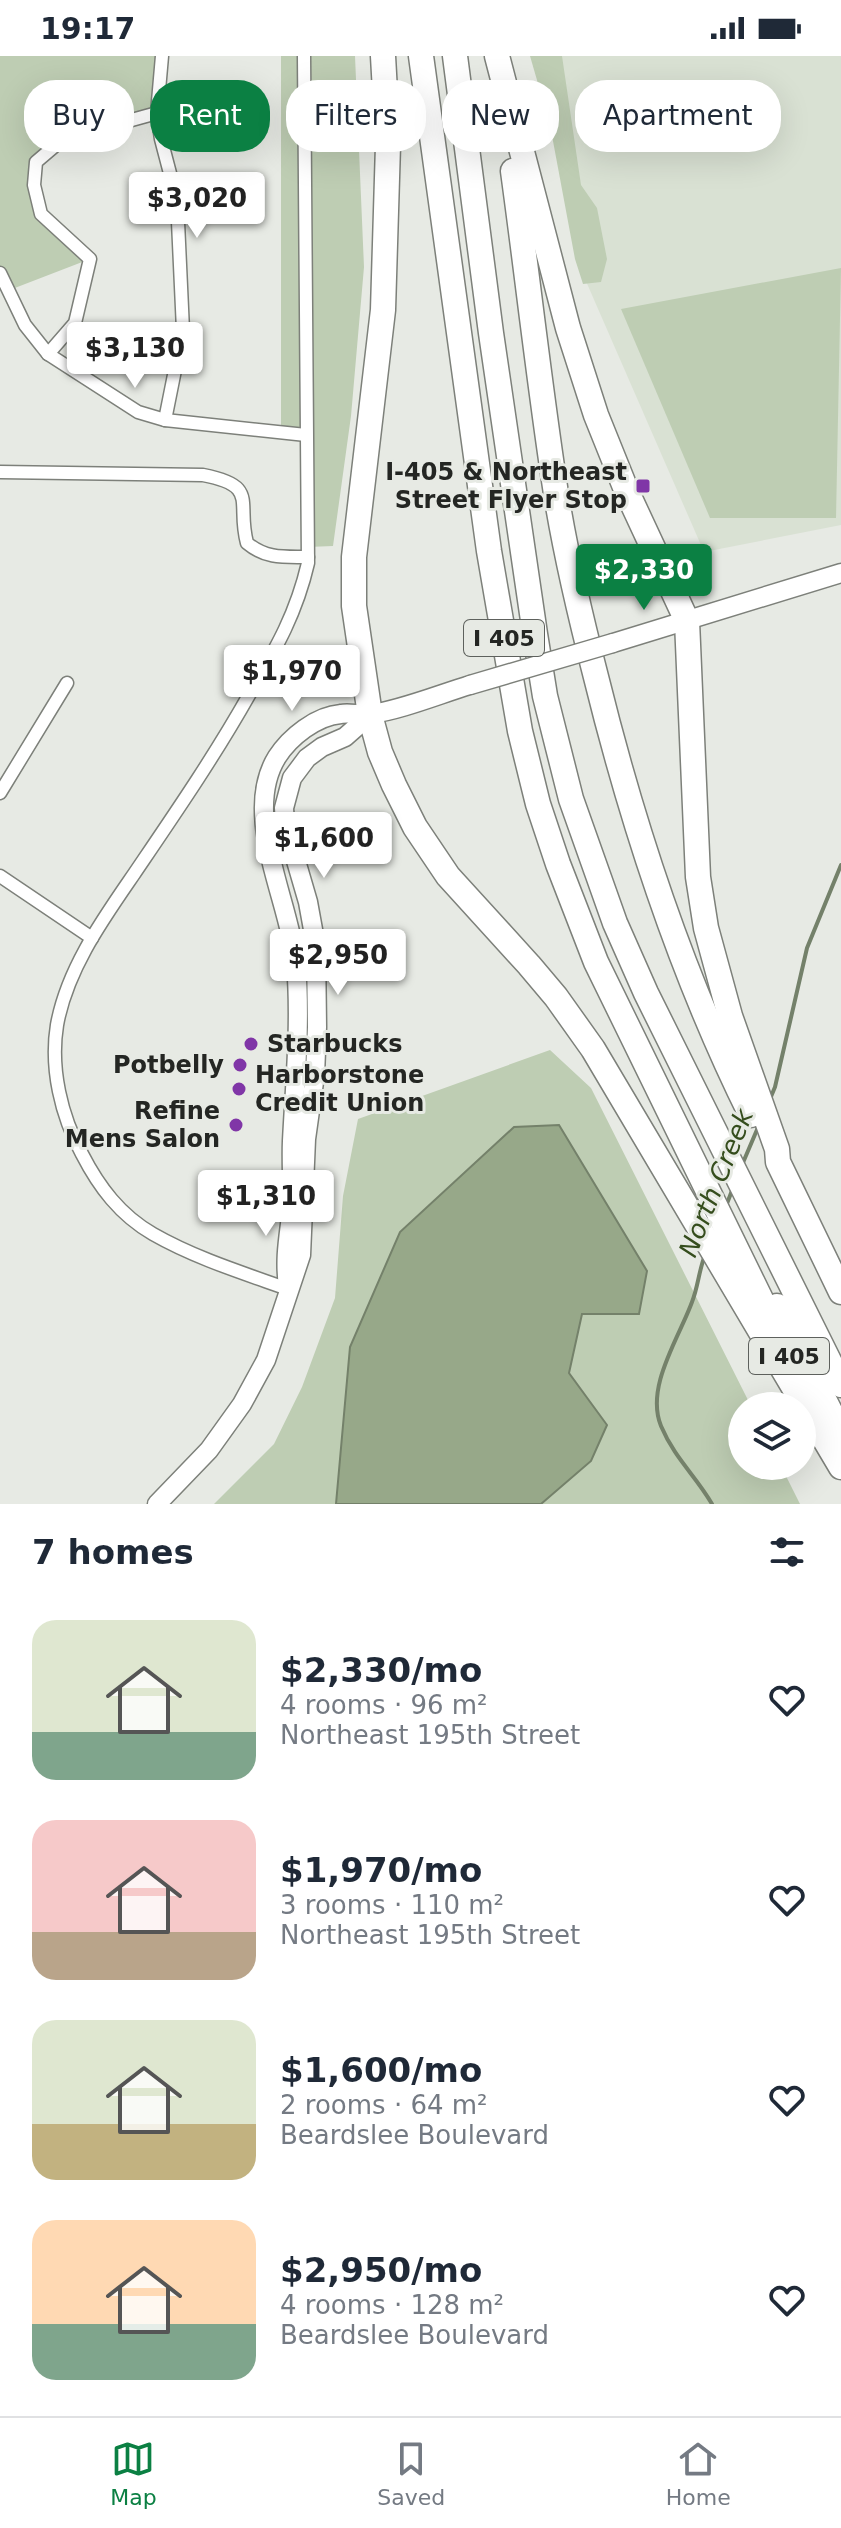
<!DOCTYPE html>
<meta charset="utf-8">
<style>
:root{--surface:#fff;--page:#f2f2f3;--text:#1f2937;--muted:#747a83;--line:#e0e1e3;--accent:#0b8043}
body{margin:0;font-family:"DejaVu Sans",sans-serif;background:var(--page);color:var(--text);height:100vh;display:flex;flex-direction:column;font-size:30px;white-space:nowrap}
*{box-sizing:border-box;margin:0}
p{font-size:26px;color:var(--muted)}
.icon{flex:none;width:44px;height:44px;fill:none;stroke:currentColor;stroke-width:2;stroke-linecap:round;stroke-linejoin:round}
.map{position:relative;height:1448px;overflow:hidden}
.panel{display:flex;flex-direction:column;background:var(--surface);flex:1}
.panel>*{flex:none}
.banner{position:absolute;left:24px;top:24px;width:794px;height:72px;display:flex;gap:16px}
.tools{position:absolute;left:728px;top:1336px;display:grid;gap:16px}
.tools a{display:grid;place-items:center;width:88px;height:88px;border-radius:50%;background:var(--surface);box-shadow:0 8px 32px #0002;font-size:40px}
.price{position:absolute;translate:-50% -68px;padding:0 18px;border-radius:8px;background:#fff;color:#222;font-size:26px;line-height:52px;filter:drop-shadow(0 2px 4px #0008)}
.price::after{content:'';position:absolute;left:50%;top:48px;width:24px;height:18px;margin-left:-12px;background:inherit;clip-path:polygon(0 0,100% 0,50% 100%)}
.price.active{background:var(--accent);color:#fff}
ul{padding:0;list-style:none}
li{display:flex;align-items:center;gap:24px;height:200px;padding:0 32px}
li span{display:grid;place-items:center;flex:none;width:224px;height:160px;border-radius:24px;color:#555}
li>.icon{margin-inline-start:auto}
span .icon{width:96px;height:96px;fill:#fffc;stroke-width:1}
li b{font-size:34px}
h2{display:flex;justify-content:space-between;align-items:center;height:96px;padding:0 32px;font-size:34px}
.tag{padding:0 28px;border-radius:32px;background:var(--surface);box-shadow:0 8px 32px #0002;font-size:28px;line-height:72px}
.tag.active{background:var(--accent);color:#fff}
.status{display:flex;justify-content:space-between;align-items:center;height:56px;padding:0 40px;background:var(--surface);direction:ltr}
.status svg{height:22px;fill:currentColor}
.tabs{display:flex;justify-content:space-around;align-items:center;height:112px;border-top:2px solid var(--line);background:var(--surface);font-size:22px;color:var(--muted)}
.tabs a{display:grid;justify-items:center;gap:4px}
.tabs .active{color:var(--accent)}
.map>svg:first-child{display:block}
.built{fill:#d9e1d3}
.green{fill:#becdb3}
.water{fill:#97a889;stroke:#74816a;stroke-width:2}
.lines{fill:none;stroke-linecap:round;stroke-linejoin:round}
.stream{stroke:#74816a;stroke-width:4}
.street-casing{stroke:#7d807a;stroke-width:15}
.secondary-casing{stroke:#7d807a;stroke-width:21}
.highway-casing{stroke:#7d807a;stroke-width:27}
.street{stroke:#fff;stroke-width:12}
.secondary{stroke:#fff;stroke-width:18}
.highway{stroke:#fff;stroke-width:24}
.secondary-bridge-casing{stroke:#7d807a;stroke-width:21;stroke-linecap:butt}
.secondary-bridge{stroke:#fff;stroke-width:18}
.poi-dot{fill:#8036a7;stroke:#e7eae4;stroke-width:3}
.labels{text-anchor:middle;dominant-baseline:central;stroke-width:6;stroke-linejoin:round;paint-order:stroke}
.shield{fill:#e7eae4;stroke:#5e615d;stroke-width:2}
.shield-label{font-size:22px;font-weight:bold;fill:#242623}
.poi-label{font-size:24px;font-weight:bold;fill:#242623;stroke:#e7eae4;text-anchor:end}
.water-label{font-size:26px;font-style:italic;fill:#354d1d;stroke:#e7eae4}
</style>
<div class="status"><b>19:17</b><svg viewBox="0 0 49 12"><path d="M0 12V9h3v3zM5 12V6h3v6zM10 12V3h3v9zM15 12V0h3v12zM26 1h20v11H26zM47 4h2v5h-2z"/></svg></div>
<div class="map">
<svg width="841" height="1448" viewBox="0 0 841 1448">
<rect width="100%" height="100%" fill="#e7eae4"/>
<polygon class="built" points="548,0 841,0 841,469 704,496 585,223"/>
<g class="green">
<polygon points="0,0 162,0 157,57 63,83 36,106 41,158 90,203 7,235 0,217"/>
<polygon points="281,0 355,0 364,211 351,360 333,490 308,491 306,379 281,376"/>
<polygon points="530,0 562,0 581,129 597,152 607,203 601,226 583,228 575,203 550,69"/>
<polygon points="841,212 836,462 710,462 621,253"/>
<polygon points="550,994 591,1032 751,1350 742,1350 742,1410 781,1410 800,1448 214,1448 274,1388 302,1331 335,1242 343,1140 358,1063"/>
</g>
<polygon class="water" points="559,1069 647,1215 639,1258 582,1258 569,1317 607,1369 591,1405 541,1448 336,1448 350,1291 400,1176 514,1071"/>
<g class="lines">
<g class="stream">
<polyline points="770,1043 775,1031 807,892 841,809"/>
<polyline points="742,1109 759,1069"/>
<polyline points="726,1150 733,1132"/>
<path d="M705,1199C699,1214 698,1231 692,1246C679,1282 645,1331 661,1370C675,1403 696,1420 712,1448"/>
</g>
<defs>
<g id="street">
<polyline points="162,0 157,57 161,83 177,144 183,274 165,364"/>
<polyline points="0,217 25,269 48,298 138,356 165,364 306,379"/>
<polyline points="48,298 75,267 90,203 41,158 34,129 36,106 63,83 157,57"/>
<path d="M0,416L203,419C260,430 236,446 247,487C266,503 284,501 308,501"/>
<polyline points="0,737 67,627"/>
<polyline points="0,820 92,882"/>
<path d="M288,1233C243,1217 195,1202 153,1178C120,1159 99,1131 82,1098C61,1060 50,1012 57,969C67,913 103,863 134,818C174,759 214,701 249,639C275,594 296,559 308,507L304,0"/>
</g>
<g id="secondary">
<polyline points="613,587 841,517"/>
<path d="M288,1230C284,1201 289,1180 292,1151C293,1129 291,1107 292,1085C295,1026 301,967 296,908C290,845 241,759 277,701C290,681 316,660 341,658C350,656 361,660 371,658C401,654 440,638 470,629"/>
<polyline points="157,1448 209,1394 242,1348 266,1304 301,1199 306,1083 315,1019 317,971 316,890 308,846 285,767 284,752 292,722 307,702 322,691 345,681 370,659"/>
</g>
<g id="highway">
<polyline points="383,0 388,89 383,254 354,501 354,550 370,659 380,696 394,729 415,771 448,820 529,909 556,941 593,993 841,1411"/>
<polyline points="421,0 489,495 520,675 538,748 558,808 596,906 775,1272"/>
<polyline points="455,0 491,277 535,578 545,640 571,743 615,867 646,937 841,1329"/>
<polyline points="497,0 568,272 596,359 627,436 687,565 698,821 706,872 730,960 777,1093 778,1106 841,1236"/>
<path d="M513,115C528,224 540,335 557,444C567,504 581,563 596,621C633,771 682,920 751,1059"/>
<polyline points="777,1250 841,1377"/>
</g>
</defs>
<use href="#street" class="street-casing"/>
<use href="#secondary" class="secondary-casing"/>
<use href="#highway" class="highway-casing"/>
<use href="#street" class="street"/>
<use href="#secondary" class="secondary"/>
<use href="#highway" class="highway"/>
<defs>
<polyline id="secondary-bridge" points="470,629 613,587"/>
</defs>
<use href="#secondary-bridge" class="secondary-bridge-casing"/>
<use href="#secondary-bridge" class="secondary-bridge"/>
</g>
<g class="poi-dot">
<rect x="635" y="422" width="16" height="16" rx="4"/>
<circle cx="251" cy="988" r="8"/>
<circle cx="240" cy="1009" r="8"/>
<circle cx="239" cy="1033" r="8"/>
<circle cx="236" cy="1069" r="8"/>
</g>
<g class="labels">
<g class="shield">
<rect x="464" y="564" width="80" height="36" rx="6"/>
<rect x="749" y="1282" width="80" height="36" rx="6"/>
</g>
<g class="shield-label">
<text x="504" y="582">I 405</text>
<text x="789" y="1300">I 405</text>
</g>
<g class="poi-label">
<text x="627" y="416">I-405 &amp; Northeast<tspan x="627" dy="28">Street Flyer Stop</tspan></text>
<text x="267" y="988" text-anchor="start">Starbucks</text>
<text x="224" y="1009">Potbelly</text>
<text x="255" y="1019" text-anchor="start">Harborstone<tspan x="255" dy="28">Credit Union</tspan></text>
<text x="220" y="1055">Refine<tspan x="220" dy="28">Mens Salon</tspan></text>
</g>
<g class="water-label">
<text transform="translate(716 1127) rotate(-68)">North Creek</text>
</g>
</g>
</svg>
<div class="tools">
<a><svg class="icon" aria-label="layers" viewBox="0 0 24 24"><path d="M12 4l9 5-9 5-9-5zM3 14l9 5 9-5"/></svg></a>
</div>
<b class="price" style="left:197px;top:184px">$3,020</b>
<b class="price" style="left:135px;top:334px">$3,130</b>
<b class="price active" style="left:644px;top:556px">$2,330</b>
<b class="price" style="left:292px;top:657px">$1,970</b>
<b class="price" style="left:324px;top:824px">$1,600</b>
<b class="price" style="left:338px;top:941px">$2,950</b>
<b class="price" style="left:266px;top:1182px">$1,310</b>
<div class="banner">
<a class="tag">Buy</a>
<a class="tag active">Rent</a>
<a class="tag">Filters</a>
<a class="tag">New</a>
<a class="tag">Apartment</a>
</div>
</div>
<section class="panel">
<h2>7 homes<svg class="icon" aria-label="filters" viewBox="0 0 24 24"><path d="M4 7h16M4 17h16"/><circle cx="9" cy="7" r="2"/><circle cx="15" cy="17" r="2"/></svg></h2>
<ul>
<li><span style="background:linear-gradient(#dfe7d0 70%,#7fa58c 0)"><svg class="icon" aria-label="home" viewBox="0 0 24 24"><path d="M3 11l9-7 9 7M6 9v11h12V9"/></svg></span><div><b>$2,330/mo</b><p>4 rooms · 96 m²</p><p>Northeast 195th Street</p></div><svg class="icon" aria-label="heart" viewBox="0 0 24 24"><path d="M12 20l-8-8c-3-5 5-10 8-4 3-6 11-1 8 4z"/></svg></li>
<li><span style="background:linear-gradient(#f6c9c9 70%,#b9a48a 0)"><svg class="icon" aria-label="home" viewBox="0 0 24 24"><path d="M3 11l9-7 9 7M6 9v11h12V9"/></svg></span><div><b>$1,970/mo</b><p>3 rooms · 110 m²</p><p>Northeast 195th Street</p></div><svg class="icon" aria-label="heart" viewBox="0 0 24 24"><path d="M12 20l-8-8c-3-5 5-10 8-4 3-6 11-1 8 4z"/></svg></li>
<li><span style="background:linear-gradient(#dfe7d0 65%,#c2b280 0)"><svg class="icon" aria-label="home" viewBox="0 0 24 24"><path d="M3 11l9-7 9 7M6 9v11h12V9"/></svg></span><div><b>$1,600/mo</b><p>2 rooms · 64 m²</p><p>Beardslee Boulevard</p></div><svg class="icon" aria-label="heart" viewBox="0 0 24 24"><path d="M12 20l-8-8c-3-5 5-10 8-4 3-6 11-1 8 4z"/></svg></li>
<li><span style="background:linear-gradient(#ffd9b3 65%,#7fa58c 0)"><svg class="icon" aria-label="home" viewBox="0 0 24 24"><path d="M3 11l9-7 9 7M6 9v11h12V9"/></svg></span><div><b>$2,950/mo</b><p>4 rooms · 128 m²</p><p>Beardslee Boulevard</p></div><svg class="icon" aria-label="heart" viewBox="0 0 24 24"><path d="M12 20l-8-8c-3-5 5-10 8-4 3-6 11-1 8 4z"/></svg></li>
</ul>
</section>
<nav class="tabs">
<a class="active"><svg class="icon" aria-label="map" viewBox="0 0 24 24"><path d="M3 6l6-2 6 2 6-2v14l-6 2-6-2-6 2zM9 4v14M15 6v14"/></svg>Map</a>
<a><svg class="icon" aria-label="saved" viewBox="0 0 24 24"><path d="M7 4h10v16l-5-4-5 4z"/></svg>Saved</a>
<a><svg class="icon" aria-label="home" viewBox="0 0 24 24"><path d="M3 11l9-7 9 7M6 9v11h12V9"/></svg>Home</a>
</nav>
